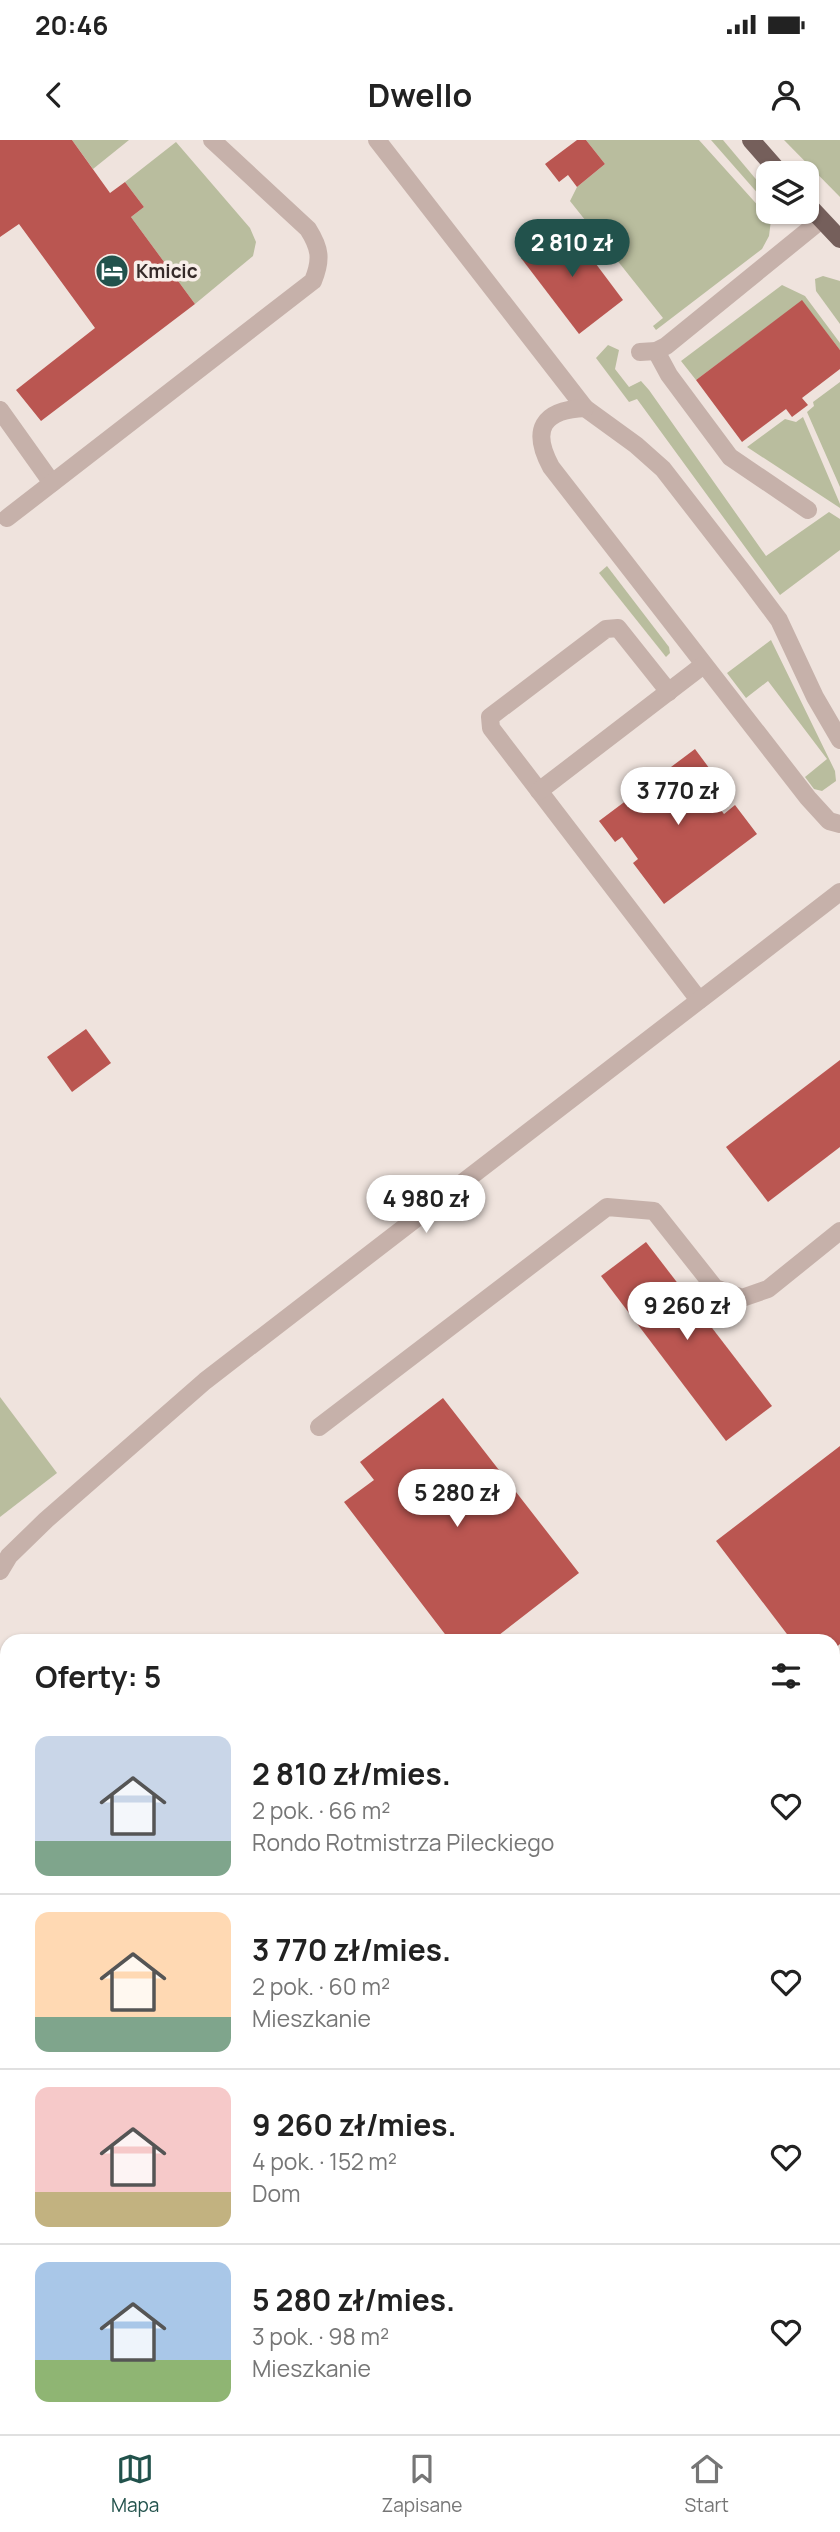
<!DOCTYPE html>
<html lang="pl">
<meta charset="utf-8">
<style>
:root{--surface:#fff;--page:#f6f6f6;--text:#222;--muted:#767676;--line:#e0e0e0;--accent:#22524c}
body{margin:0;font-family:Manrope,sans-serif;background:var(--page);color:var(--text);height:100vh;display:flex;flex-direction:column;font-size:26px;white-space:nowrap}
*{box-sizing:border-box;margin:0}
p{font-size:23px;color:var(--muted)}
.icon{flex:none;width:38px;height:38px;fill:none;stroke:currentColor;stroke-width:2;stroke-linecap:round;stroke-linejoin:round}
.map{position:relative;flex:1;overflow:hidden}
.details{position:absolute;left:0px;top:1494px;width:840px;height:800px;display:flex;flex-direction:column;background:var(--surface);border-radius:21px 21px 0 0;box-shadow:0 2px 5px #0004}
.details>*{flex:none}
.tools{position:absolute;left:756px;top:21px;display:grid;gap:14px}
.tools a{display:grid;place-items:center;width:63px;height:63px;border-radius:14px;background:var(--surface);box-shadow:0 2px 5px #0004;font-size:35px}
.price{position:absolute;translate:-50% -60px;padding:0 16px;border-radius:24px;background:#fff;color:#222;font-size:23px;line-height:46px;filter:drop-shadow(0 2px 4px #0008)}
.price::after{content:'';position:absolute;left:50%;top:42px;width:21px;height:16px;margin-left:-10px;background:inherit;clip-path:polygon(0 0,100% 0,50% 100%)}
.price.active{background:var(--accent);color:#fff}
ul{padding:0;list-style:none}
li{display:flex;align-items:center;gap:21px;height:175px;padding:0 35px}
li+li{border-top:2px solid var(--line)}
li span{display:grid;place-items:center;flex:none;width:196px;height:140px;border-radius:14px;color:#555}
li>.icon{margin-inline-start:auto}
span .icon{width:84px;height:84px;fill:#fffc;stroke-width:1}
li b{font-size:30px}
h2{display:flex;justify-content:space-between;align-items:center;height:84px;padding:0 35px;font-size:30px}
.status{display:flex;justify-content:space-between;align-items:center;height:49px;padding:0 35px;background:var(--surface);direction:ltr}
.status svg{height:19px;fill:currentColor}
header{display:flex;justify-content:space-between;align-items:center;height:91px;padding:0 35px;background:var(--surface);font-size:32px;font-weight:700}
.menu{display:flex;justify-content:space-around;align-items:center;height:98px;border-top:2px solid var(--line);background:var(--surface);font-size:19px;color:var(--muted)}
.menu a{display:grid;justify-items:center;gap:4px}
.menu .active{color:var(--accent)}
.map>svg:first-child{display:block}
.green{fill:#b9bd9e}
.building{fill:#ba5651}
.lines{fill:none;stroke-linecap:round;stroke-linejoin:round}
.minor{stroke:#c6b1aa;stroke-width:18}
.major{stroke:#755f5b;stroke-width:18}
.labels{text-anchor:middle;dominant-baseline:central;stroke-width:7;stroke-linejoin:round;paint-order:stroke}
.poi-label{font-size:19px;font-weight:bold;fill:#352a29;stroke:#f8eee9;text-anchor:start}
</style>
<div class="status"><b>20:46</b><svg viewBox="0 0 49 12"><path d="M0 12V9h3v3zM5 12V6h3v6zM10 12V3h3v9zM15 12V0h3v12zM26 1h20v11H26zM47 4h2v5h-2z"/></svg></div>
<header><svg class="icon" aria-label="back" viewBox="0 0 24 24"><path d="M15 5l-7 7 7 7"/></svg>Dwello<svg class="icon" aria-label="person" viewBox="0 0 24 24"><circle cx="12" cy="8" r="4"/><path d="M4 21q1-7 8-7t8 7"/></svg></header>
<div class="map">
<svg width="840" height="2294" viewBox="0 0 840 2294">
<rect width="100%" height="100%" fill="#efe3dd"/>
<g class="green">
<polygon points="72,0 129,0 93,29"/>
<polygon points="586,0 699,0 771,80 769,96 762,109 656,190 653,186 663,178 570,61 577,47 605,24"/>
<polygon points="711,0 723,0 760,44 768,65"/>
<polygon points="784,0 840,0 840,57"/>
<polygon points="176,2 250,88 256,102 253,116 195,164 131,77 144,67 125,42"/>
<polygon points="823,136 840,141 840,184 816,151 815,139"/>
<polygon points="782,145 805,156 840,203 840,210 802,161 696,240 681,221"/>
<polygon points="608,205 619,210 615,229 629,247 641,241 649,250 766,416 829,372 840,379 840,410 780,455 637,259 629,262 596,218"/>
<polygon points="840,242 840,347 807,272 814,266 813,262"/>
<polygon points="803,277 840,364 840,368 747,307 785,279 796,282"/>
<polygon points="607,426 669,507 670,513 666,517 599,433"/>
<polygon points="771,500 835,631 836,641 822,651 814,649 805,637 827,619 768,541 746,558 727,533"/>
<polygon points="0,1257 57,1333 0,1377"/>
</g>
<g class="building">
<polygon points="0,0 72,0 110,53 125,42 144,67 131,77 195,164 41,281 16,250 95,188 19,84 0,97"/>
<polygon points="577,0 586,0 605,24 577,47 568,35 559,42 545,24"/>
<polygon points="566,84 623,160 579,194 521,118"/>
<polygon points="802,160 840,210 840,229 802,258 808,265 792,277 786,269 742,302 696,240"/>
<polygon points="695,609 718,640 705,650 724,674 735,665 757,694 664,764 633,723 638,719 622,697 615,702 599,681"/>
<polygon points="86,889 111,923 72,952 47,917"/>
<polygon points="840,920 840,1007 768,1062 726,1007"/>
<polygon points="646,1102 772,1266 726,1301 601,1136"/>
<polygon points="443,1258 579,1433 490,1502 451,1502 344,1362 374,1340 360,1322"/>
<polygon points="840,1306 840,1504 833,1510 833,1502 793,1502 716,1401"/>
<polygon points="840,1591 840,1679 833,1684 833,1596"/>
<polygon points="833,2096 840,2105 840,2276 833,2266"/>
<polygon points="652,2287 742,2287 748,2294 657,2294"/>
</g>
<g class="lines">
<g class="minor">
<polyline points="377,0 585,268 636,305 663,329 746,436 779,480 815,557 840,600"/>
<polyline points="656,211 669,235 730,317 808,370"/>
<polyline points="640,212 656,211 666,206 821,80"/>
<path d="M585,268C542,270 531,290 551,327L808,658L829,681L840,684"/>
<polyline points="0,270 52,343"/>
<path d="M7,378L313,141C322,119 320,108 308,89L212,0"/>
<polyline points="669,552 618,488 606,489 490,577 491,588 699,860"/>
<polyline points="539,651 702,526"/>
<polyline points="319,1287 607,1067 654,1071 715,1148 742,1158 768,1149 840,1091"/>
<polyline points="0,1431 9,1416 46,1380 205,1241 840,752"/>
<polyline points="0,1590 7,1599"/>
<polyline points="0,1676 7,1678"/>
<polyline points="554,2287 566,2294"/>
<polyline points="812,2287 817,2294"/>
</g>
<g class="major">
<polyline points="751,0 780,33"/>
<polyline points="807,64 840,99"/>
</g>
</g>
<defs>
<symbol id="hotel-disc" viewBox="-11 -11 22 22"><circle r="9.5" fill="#22524c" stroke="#f8eee9"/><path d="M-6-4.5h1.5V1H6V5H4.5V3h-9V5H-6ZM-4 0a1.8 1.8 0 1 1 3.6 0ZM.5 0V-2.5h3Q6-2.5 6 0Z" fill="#fff"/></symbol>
</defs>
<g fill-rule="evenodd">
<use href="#hotel-disc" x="93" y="112" width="38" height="38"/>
</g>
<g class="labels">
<g class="poi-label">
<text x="136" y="131">Kmicic</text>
</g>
</g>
</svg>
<div class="tools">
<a><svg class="icon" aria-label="layers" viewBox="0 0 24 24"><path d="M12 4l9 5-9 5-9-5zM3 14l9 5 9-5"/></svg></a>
</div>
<b class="price active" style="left:572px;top:139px">2 810 zł</b>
<b class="price" style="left:678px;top:687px">3 770 zł</b>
<b class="price" style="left:426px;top:1095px">4 980 zł</b>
<b class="price" style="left:687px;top:1202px">9 260 zł</b>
<b class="price" style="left:457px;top:1389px">5 280 zł</b>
<section class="details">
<h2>Oferty: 5<svg class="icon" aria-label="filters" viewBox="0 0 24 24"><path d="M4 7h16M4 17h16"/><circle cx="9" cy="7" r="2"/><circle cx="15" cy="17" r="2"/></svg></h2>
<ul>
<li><span style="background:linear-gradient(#c9d6e8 75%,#7fa58c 0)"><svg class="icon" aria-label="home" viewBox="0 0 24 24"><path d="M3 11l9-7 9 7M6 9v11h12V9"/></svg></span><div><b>2 810 zł/mies.</b><p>2 pok. · 66 m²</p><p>Rondo Rotmistrza Pileckiego</p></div><svg class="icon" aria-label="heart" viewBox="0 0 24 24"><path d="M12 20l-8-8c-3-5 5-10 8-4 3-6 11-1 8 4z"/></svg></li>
<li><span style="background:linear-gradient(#ffd9b3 75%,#7fa58c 0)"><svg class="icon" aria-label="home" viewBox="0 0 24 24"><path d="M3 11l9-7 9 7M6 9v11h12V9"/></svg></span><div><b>3 770 zł/mies.</b><p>2 pok. · 60 m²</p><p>Mieszkanie</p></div><svg class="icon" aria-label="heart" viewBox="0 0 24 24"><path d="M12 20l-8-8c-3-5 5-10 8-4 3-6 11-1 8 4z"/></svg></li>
<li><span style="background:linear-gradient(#f6c9c9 75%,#c2b280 0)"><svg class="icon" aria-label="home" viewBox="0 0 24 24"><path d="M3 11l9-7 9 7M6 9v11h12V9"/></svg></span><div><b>9 260 zł/mies.</b><p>4 pok. · 152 m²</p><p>Dom</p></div><svg class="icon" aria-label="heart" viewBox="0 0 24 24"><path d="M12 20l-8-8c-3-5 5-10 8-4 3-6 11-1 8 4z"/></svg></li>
<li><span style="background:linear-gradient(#a9c7e8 70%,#8fb573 0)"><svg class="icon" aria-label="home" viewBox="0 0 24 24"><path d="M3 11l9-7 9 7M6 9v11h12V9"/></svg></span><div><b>5 280 zł/mies.</b><p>3 pok. · 98 m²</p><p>Mieszkanie</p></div><svg class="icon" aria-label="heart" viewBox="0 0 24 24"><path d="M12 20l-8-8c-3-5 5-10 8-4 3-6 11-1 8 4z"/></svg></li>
</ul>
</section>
</div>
<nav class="menu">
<a class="active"><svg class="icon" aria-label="map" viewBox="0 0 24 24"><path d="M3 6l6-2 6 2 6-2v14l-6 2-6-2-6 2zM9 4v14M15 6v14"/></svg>Mapa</a>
<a><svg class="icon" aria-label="saved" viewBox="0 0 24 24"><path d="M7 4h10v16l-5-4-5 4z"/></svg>Zapisane</a>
<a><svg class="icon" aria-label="home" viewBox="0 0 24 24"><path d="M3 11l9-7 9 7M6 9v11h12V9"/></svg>Start</a>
</nav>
